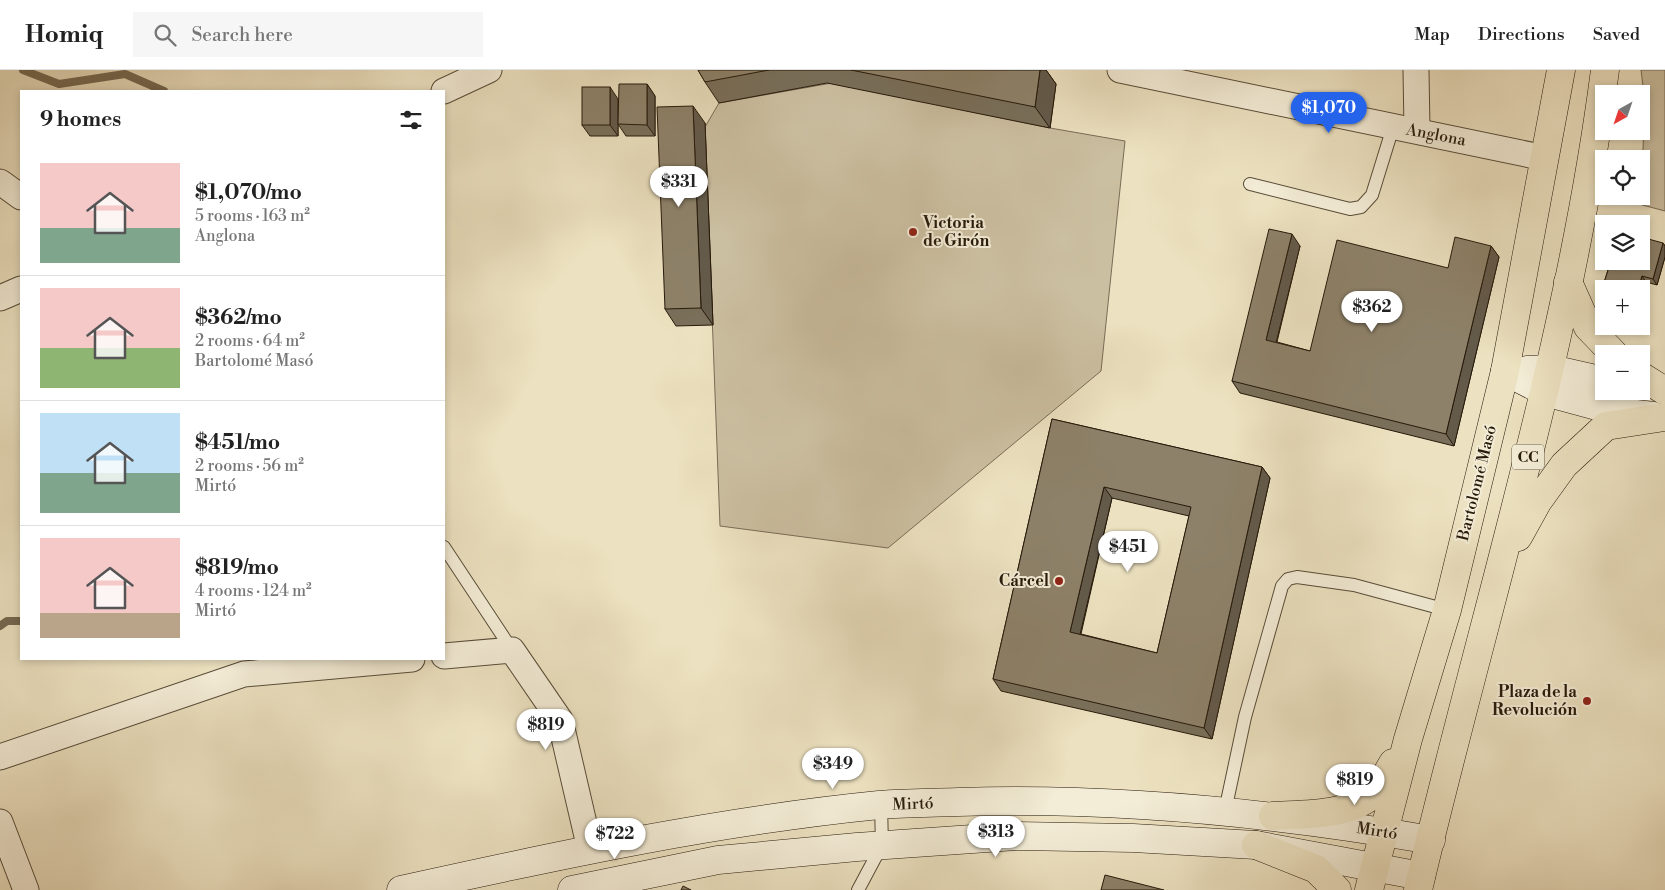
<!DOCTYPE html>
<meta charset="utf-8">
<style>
:root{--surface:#fff;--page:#f6f6f6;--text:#222;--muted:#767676;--line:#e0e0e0;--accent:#2563eb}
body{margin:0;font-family:"Libre Bodoni",serif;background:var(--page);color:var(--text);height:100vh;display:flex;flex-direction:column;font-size:19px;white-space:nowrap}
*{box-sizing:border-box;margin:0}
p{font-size:16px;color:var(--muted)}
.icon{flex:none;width:28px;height:28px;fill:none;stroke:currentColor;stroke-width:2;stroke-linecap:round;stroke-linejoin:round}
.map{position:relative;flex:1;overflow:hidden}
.side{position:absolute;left:20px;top:20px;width:425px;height:570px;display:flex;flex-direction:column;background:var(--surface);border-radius:0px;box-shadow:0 2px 8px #0003}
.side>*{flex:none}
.needle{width:32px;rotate:220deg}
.controls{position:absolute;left:1595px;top:15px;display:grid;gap:10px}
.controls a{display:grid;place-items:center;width:55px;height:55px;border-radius:0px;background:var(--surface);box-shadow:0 2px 8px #0003;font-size:25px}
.price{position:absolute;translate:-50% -42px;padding:0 11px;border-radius:18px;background:#fff;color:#222;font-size:16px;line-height:32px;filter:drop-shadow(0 1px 2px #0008)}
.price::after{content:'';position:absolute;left:50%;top:30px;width:15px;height:11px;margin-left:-8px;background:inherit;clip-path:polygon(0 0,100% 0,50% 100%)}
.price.active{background:var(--accent);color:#fff}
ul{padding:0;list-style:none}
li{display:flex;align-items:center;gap:15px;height:125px;padding:0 20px}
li+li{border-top:1px solid var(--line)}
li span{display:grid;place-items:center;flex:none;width:140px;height:100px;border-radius:0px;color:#555}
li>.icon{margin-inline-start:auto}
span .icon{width:60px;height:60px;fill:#fffc;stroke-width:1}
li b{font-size:21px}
h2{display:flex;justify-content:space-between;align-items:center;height:60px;padding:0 20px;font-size:21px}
header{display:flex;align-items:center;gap:30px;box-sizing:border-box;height:70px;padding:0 25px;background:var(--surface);border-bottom:1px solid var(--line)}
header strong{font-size:24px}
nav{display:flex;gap:28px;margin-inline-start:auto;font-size:18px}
.search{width:350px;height:45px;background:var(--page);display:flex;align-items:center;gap:12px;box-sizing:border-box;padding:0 18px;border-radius:0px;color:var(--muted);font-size:19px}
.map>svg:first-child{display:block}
.green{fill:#cbbfa1;stroke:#796c56}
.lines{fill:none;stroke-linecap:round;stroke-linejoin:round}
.stream{stroke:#756952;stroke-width:8}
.lane-casing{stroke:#584c38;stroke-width:14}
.street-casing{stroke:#584c38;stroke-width:27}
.secondary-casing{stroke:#271a0b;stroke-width:29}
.primary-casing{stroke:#271a0b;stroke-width:29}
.lane{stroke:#f3ecd6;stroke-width:12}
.street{stroke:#f3ecd6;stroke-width:25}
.secondary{stroke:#f3ecd6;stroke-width:28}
.primary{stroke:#ece1c0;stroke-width:28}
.wall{fill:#796f5a;stroke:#271a0b;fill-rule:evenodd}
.shaded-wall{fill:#635a4a;stroke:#271a0b}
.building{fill:#8d8169;stroke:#271a0b;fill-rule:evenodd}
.poi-dot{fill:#8f2418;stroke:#f3ecd6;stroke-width:2}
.labels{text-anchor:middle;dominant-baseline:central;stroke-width:4;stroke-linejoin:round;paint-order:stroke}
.shield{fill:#f3ecd6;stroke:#645948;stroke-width:1}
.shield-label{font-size:15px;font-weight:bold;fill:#271a0b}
.street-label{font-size:16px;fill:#271a0b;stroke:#f3ecd6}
.poi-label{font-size:16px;font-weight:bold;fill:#271a0b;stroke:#f3ecd6;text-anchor:end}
</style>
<header>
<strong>Homiq</strong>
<div class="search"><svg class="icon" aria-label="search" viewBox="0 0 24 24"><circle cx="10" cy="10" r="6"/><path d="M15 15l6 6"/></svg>Search here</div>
<nav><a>Map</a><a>Directions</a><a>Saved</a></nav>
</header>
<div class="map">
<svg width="1665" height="820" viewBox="0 0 1665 820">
<rect width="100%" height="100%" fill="#ece1c0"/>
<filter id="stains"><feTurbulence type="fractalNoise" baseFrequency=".004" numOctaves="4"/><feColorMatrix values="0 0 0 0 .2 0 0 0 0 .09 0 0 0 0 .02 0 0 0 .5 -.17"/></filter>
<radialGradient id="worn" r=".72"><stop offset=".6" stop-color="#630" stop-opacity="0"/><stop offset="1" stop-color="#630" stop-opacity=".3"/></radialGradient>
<g class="green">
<polygon points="1641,0 1665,0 1665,141 1635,133 1636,126 1641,126 1645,32"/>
<polygon points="832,13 1050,58 1125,71 1101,301 888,478 720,456 705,57 719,33"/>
</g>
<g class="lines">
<g class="stream">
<polyline points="23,0 59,14 125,4 164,21"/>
<polyline points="0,556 7,551 21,551"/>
</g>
<defs>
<g id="lane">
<polyline points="1250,114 1350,139 1361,137 1372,125 1393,57"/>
<polyline points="444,477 512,580"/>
<polyline points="1225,741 1245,647 1282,516 1288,509 1297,507 1354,515 1447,540"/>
<polyline points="858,820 882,775 881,735"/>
</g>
<g id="street">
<polyline points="1120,0 1545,88"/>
<polyline points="1416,0 1417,60"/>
<polyline points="444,21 489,0"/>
<polyline points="0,112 21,127"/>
<polyline points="0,228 21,219"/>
<polyline points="444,586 512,580 560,650 590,779"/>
<polyline points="0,687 244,604 412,589"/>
<polyline points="0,752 26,820"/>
</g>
<g id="secondary">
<polyline points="1527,300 1551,299 1604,311"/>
<polyline points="1505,301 1545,322 1619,342 1653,346"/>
<path d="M401,820C559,785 718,751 879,735C905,733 932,733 958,732C1116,727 1275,743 1431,770"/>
<polyline points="572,820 718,790 857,777 1016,766 1133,768 1256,775 1421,806"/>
</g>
<g id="primary">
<polyline points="1568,212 1588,257 1614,284"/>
<polyline points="1641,306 1665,321"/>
<polyline points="1518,467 1538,431 1564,395 1606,356 1664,347"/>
<path d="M1273,746C1302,744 1351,746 1374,723C1382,716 1387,702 1393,693"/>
<polyline points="1256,775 1316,799 1337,820"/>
<polyline points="1369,820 1408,669 1447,540 1505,301 1561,0"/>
<path d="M1418,820C1482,547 1569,279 1605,0"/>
</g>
</defs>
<use href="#lane" class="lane-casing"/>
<use href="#street" class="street-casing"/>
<use href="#secondary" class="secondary-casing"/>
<use href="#primary" class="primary-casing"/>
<use href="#lane" class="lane"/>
<use href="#street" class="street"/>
<use href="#secondary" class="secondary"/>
<use href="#primary" class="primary"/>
</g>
<g class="wall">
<polygon points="698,0 1046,0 1056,14 1050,58 827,13 719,33 705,12"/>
<polygon points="647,14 655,26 655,66 626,66 618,54"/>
<polygon points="618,29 618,66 590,66 582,55"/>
<polygon points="705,53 713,255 676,256 665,239"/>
<polygon points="1663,173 1665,176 1665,187 1657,215 1646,212 1641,228 1641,219 1605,219 1603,216 1608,200 1605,196"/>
<polygon points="1300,176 1277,272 1310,281 1448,198 1491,176 1499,187 1454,376 1240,323 1232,311"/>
<path d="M1052,349L1262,397L1270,408L1212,669L1001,621L993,609ZM1112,428L1189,446L1157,583L1081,564Z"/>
</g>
<g class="shaded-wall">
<polygon points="1040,0 1046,0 1056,14 1050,58 1035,37"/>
<polygon points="647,14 655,26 655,66 647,55"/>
<polygon points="610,17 618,29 618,66 610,55"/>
<polygon points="693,36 705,53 713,255 701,238"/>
<polygon points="1292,164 1300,176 1274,281 1266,270"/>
<polygon points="1663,173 1665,176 1665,187 1657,215 1653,209"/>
<polygon points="1491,176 1499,187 1454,376 1446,364"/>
<polygon points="1642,206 1646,212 1641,228 1641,219 1638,219"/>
<polygon points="1262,397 1270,408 1212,669 1204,658"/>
<polygon points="1104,417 1112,428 1078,573 1070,562"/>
</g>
<g class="building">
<polygon points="698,0 769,0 705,12"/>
<polygon points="851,0 1040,0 1035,37"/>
<polygon points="619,14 647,14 647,55 618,54"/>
<rect x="582" y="17" width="28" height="38"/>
<polygon points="693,36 701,238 665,239 657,37"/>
<polygon points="1269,159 1292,164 1266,270 1310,281 1337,170 1448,198 1455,167 1491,176 1446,364 1232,311"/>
<polygon points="1641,167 1663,173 1653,209 1642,206 1638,219 1612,219 1603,216 1609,197 1605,196 1607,191 1641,191"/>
<path d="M1052,349L1262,397L1204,658L993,609ZM1104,417L1191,437L1157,583L1070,562Z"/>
<polygon points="1105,805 1164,820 1101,820"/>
<polygon points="683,816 691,820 681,820"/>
</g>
<g class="poi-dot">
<circle cx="913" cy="162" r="5"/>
<circle cx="1059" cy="511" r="5"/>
<circle cx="1587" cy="631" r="5"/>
</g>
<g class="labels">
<rect class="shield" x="1512" y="374.5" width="32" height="25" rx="4"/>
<g class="shield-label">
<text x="1528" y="387">CC</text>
</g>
<g class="street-label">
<text transform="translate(1436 65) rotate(11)">Anglona</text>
<text transform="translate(1477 413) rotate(-76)">Bartolomé Masó</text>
<text transform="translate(913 734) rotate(-2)">Mirtó</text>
<text transform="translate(1377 761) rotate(9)">Mirtó</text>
</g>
<g class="poi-label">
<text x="923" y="153" text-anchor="start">Victoria<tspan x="923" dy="18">de Girón</tspan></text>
<text x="1049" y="511">Cárcel</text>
<text x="1577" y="622">Plaza de la<tspan x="1577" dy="18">Revolución</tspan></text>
</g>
</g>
<rect width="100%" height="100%" filter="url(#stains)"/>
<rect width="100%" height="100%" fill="url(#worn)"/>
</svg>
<div class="controls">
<a><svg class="needle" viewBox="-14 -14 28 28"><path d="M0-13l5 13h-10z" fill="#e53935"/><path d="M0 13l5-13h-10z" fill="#767676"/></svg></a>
<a><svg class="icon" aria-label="locate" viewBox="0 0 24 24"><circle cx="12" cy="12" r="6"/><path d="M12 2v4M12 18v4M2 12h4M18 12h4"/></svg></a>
<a><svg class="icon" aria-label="layers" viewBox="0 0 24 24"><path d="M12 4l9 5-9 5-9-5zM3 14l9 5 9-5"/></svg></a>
<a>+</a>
<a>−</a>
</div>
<b class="price active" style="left:1329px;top:64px">$1,070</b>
<b class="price" style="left:679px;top:138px">$331</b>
<b class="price" style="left:1372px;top:263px">$362</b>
<b class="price" style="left:1128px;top:503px">$451</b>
<b class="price" style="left:546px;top:681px">$819</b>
<b class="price" style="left:833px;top:720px">$349</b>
<b class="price" style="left:1355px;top:736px">$819</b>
<b class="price" style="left:996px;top:788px">$313</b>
<b class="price" style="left:615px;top:790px">$722</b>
<section class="side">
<h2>9 homes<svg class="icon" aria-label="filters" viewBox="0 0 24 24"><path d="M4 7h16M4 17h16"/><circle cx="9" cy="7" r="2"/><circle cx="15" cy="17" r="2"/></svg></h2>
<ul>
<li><span style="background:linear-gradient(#f6c9c9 65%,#7fa58c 0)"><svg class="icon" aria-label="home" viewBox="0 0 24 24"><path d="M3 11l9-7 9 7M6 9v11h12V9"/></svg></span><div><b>$1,070/mo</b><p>5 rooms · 163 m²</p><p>Anglona</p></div></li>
<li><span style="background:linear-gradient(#f6c9c9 60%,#8fb573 0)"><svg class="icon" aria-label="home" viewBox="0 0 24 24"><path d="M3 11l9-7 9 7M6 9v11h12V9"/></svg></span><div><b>$362/mo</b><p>2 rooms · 64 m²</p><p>Bartolomé Masó</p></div></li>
<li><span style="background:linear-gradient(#bfe0f5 60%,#7fa58c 0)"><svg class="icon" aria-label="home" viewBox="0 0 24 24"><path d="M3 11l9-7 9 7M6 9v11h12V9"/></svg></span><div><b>$451/mo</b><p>2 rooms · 56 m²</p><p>Mirtó</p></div></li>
<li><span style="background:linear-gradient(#f6c9c9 75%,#b9a48a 0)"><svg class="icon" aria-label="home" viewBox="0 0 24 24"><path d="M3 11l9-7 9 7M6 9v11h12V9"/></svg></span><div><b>$819/mo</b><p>4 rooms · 124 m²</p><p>Mirtó</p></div></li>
</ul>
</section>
</div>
